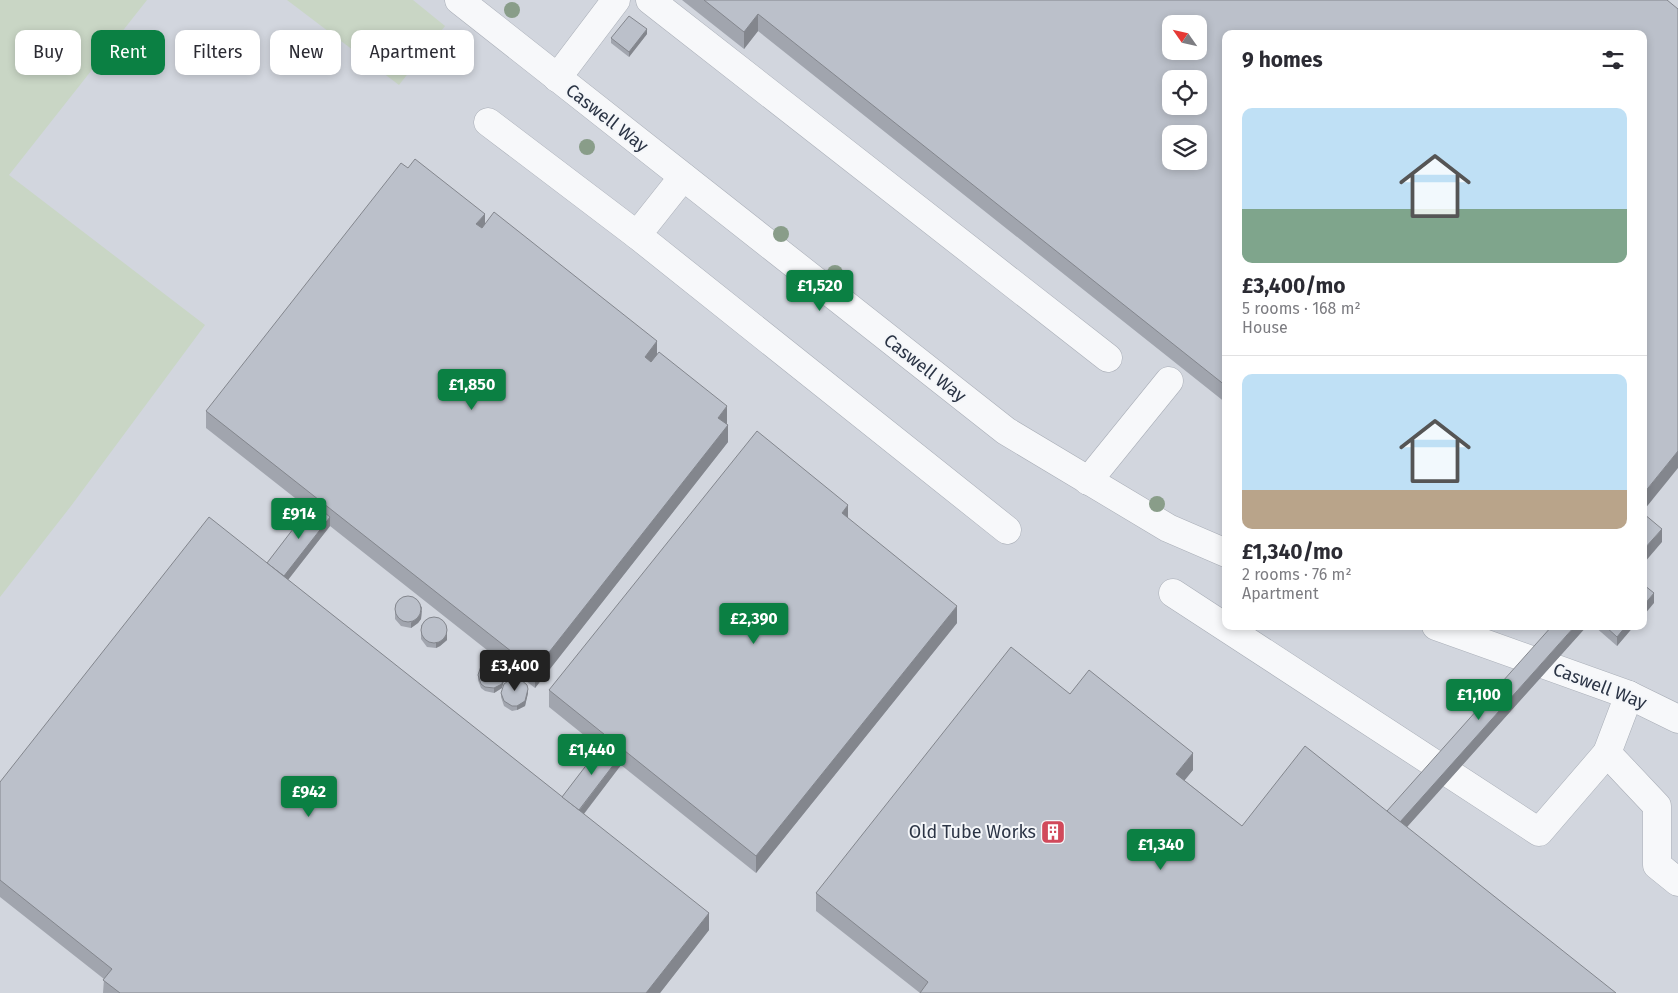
<!DOCTYPE html>
<meta charset="utf-8">
<style>
:root{--surface:#fff;--page:#f2f2f3;--text:#2b2b33;--muted:#7c7c81;--line:#e1e1e2;--accent:#0b8043}
body{margin:0;font-family:"Fira Sans",sans-serif;background:var(--page);color:var(--text);height:100vh;display:flex;flex-direction:column;font-size:19px;white-space:nowrap}
*{box-sizing:border-box;margin:0}
p{font-size:16px;color:var(--muted)}
.icon{flex:none;width:28px;height:28px;fill:none;stroke:currentColor;stroke-width:2;stroke-linecap:round;stroke-linejoin:round}
.map{position:relative;flex:1;overflow:hidden}
.details{position:absolute;left:1222px;top:30px;width:425px;height:600px;display:flex;flex-direction:column;background:var(--surface);border-radius:10px;box-shadow:0 2px 8px #0003}
.details>*{flex:none}
.guide{position:absolute;left:15px;top:30px;width:475px;height:45px;display:flex;gap:10px}
.needle{width:32px;rotate:304deg}
.fabs{position:absolute;left:1162px;top:15px;display:grid;gap:10px}
.fabs a{display:grid;place-items:center;width:45px;height:45px;border-radius:10px;background:var(--surface);box-shadow:0 2px 8px #0003;font-size:25px}
.price{position:absolute;translate:-50% -42px;padding:0 11px;border-radius:5px;background:var(--accent);color:#fff;font-size:16px;line-height:32px;filter:drop-shadow(0 1px 2px #0008)}
.price::after{content:'';position:absolute;left:50%;top:30px;width:15px;height:11px;margin-left:-8px;background:inherit;clip-path:polygon(0 0,100% 0,50% 100%)}
.price.selected{background:#222;color:#fff}
ul{padding:0;list-style:none}
li{display:grid;align-content:center;gap:10px;height:265px;padding:0 20px}
li+li{border-top:1px solid var(--line)}
li span{display:grid;place-items:center;height:155px;border-radius:10px;color:#555}
li>.icon{margin-inline-start:auto}
span .icon{width:90px;height:90px;fill:#fffc;stroke-width:1}
li b{font-size:21px}
h2{display:flex;justify-content:space-between;align-items:center;height:60px;padding:0 20px;font-size:21px}
.tag{padding:0 18px;border-radius:10px;background:var(--surface);box-shadow:0 2px 8px #0003;font-size:18px;line-height:45px}
.tag.selected{background:var(--accent);color:#fff}
.map>svg:first-child{display:block}
.built{fill:#d2d6de;fill-rule:evenodd}
.green{fill:#c9d6c5}
.lines{fill:none;stroke-linecap:round;stroke-linejoin:round}
.minor-casing{stroke:#a9aeb7;stroke-width:29}
.minor{stroke:#f7f8fa;stroke-width:28}
.tree{fill:#899d89}
.wall{fill:#a1a5ae}
.shaded-wall{fill:#83868d}
.building{fill:#bbc0ca;stroke:#83868d;fill-rule:evenodd}
.labels{text-anchor:middle;dominant-baseline:central;stroke-width:4;stroke-linejoin:round;paint-order:stroke}
.street-label{font-size:18px;fill:#2b3445;stroke:#f4f6f9}
.poi-label{font-size:18px;fill:#2b3445;stroke:#f4f6f9;text-anchor:end}
</style>
<div class="map">
<svg width="1678" height="993" viewBox="0 0 1678 993">
<rect width="100%" height="100%" fill="#e4e7ec"/>
<path class="built" d="M0,0H1678V993H0ZM1171,24H1199V51H1171ZM1226,34H1644V626H1226ZM1171,79H1199V106H1171ZM1171,134H1199V161H1171Z"/>
<g class="green">
<polygon points="0,0 147,0 9,175 205,325 71,506 0,597"/>
<polygon points="287,0 413,0 445,26 399,85"/>
</g>
<g class="lines">
<defs>
<g id="minor">
<polyline points="459,0 1006,431 1168,528 1226,553"/>
<polyline points="650,0 1108,358"/>
<polyline points="557,78 616,0"/>
<polyline points="488,122 637,235"/>
<polyline points="683,177 637,235 1007,530"/>
<polyline points="1088,481 1169,381"/>
<polyline points="1173,593 1539,832 1607,753"/>
<polyline points="1436,626 1629,695 1678,719"/>
<polyline points="1629,695 1607,753 1657,806 1657,865 1678,882"/>
</g>
</defs>
<use href="#minor" class="minor-casing"/>
<use href="#minor" class="minor"/>
</g>
<g class="tree">
<circle cx="512" cy="10" r="8"/>
<circle cx="587" cy="147" r="8"/>
<circle cx="781" cy="234" r="8"/>
<circle cx="835" cy="273" r="8"/>
<circle cx="1157" cy="504" r="8"/>
</g>
<g class="wall">
<polygon points="682,0 1667,0 1226,34 1226,403 758,31 744,49"/>
<polygon points="647,34 629,57 611,43 611,38"/>
<polygon points="485,224 657,355 727,424 728,442 535,688 330,526 288,580 562,797 600,748 549,707 549,690 848,518 957,623 756,873 621,765 584,814 709,930 660,993 103,993 104,979 0,897 0,782 267,563 309,509 206,428 206,411"/>
<polygon points="395,605 422,611 421,619 418,623 411,628 401,626 395,619"/>
<polygon points="421,625 447,640 440,646 436,648 427,647 421,639"/>
<polygon points="1587,626 1407,827 920,993 816,911 816,893 1070,694 1193,770 1184,780 1242,826 1387,811"/>
<polygon points="1594,626 1634,626 1617,646"/>
<polygon points="478,675 505,676 502,688 494,693 485,691 481,688 478,680"/>
<polygon points="501,693 528,693 525,706 517,710 512,711 504,706 501,697"/>
</g>
<g class="shaded-wall">
<polygon points="758,14 758,31 744,49 744,32"/>
<polygon points="647,29 647,34 629,57 629,52"/>
<polygon points="485,214 485,231 476,224"/>
<polygon points="657,341 657,358 645,374 645,357"/>
<polygon points="727,406 727,424 718,435 718,418"/>
<polygon points="728,425 728,442 535,688 535,670"/>
<polygon points="1678,451 1678,468 1644,510 1644,493"/>
<polygon points="848,505 848,522 842,513"/>
<polygon points="330,517 330,526 280,590 280,581"/>
<polygon points="1662,529 1662,542 1644,563 1644,549"/>
<polygon points="1654,593 1654,603 1644,615 1644,605"/>
<polygon points="422,606 421,619 418,623 411,628 411,623"/>
<polygon points="957,606 957,623 756,873 756,856"/>
<polygon points="447,626 447,640 440,646 436,648 436,643"/>
<polygon points="1575,626 1587,626 1398,837 1398,824"/>
<polygon points="1626,626 1634,626 1617,646 1617,637"/>
<polygon points="505,671 505,676 502,688 494,693 494,688"/>
<polygon points="528,689 528,693 525,706 517,710 517,706"/>
<polygon points="1193,753 1193,770 1176,791 1176,774"/>
<polygon points="621,755 621,765 576,824 576,815"/>
<polygon points="709,913 709,930 660,993 646,993"/>
</g>
<g class="building">
<path d="M704,0H1667L1678,9V451L1644,493V34H1226V386L758,14L744,32ZM1171,24H1199V51H1171ZM1171,79H1199V106H1171ZM1171,134H1199V161H1171Z"/>
<polygon points="629,16 647,29 629,52 611,38"/>
<polygon points="415,159 485,214 476,224 482,228 494,212 657,341 645,357 651,362 659,352 727,406 718,418 728,425 535,670 206,411 401,163 408,168"/>
<polygon points="757,431 848,505 842,513 957,606 756,856 549,690"/>
<polygon points="313,503 330,517 284,576 267,563"/>
<polygon points="1644,514 1662,529 1644,549"/>
<polygon points="209,517 709,913 646,993 120,993 103,980 112,969 0,880 0,782"/>
<polygon points="1644,585 1654,593 1644,605"/>
<circle cx="408" cy="609" r="13"/>
<circle cx="434" cy="630" r="13"/>
<polygon points="1552,626 1575,626 1400,822 1387,811"/>
<polygon points="1605,626 1626,626 1617,637"/>
<polygon points="1011,647 1070,694 1089,670 1193,753 1176,774 1242,826 1305,746 1616,993 920,993 928,982 816,893"/>
<polygon points="488,661 497,662 500,664 505,671 502,684 494,688 485,687 481,684 478,675 481,666"/>
<polygon points="511,679 520,679 527,685 528,689 525,701 517,706 512,706 504,701 501,693 504,684"/>
<polygon points="604,742 621,755 579,810 562,797"/>
</g>
<defs>
<symbol id="building-square" viewBox="-11 -11 22 22"><rect x="-9" y="-9" width="18" height="18" rx="4" fill="#d1495b" stroke="#f4f6f9"/><path d="M-4-6H4V6H1V3H-1V6H-4ZM-2.5-4.3h1.7v1.8h-1.7ZM.8-4.3h1.7v1.8H.8ZM-2.5-1h1.7V.8h-1.7ZM.8-1h1.7V.8H.8Z" fill="#fff"/></symbol>
</defs>
<g fill-rule="evenodd">
<use href="#building-square" x="1039" y="818" width="28" height="28"/>
</g>
<g class="labels">
<g class="street-label">
<text transform="translate(607 118) rotate(38)">Caswell Way</text>
<text transform="translate(925 368) rotate(38)">Caswell Way</text>
<text transform="translate(1600 686) rotate(21)">Caswell Way</text>
</g>
<g class="poi-label">
<text x="1036" y="832">Old Tube Works</text>
</g>
</g>
</svg>
<div class="fabs">
<a><svg class="needle" viewBox="-14 -14 28 28"><path d="M0-13l5 13h-10z" fill="#e53935"/><path d="M0 13l5-13h-10z" fill="#7c7c81"/></svg></a>
<a><svg class="icon" aria-label="locate" viewBox="0 0 24 24"><circle cx="12" cy="12" r="6"/><path d="M12 2v4M12 18v4M2 12h4M18 12h4"/></svg></a>
<a><svg class="icon" aria-label="layers" viewBox="0 0 24 24"><path d="M12 4l9 5-9 5-9-5zM3 14l9 5 9-5"/></svg></a>
</div>
<b class="price" style="left:820px;top:312px">£1,520</b>
<b class="price" style="left:472px;top:411px">£1,850</b>
<b class="price" style="left:299px;top:540px">£914</b>
<b class="price" style="left:754px;top:645px">£2,390</b>
<b class="price selected" style="left:515px;top:692px">£3,400</b>
<b class="price" style="left:1479px;top:721px">£1,100</b>
<b class="price" style="left:592px;top:776px">£1,440</b>
<b class="price" style="left:309px;top:818px">£942</b>
<b class="price" style="left:1161px;top:871px">£1,340</b>
<div class="guide">
<a class="tag">Buy</a>
<a class="tag selected">Rent</a>
<a class="tag">Filters</a>
<a class="tag">New</a>
<a class="tag">Apartment</a>
</div>
<section class="details">
<h2>9 homes<svg class="icon" aria-label="filters" viewBox="0 0 24 24"><path d="M4 7h16M4 17h16"/><circle cx="9" cy="7" r="2"/><circle cx="15" cy="17" r="2"/></svg></h2>
<ul>
<li><span style="background:linear-gradient(#bfe0f5 65%,#7fa58c 0)"><svg class="icon" aria-label="home" viewBox="0 0 24 24"><path d="M3 11l9-7 9 7M6 9v11h12V9"/></svg></span><div><b>£3,400/mo</b><p>5 rooms · 168 m²</p><p>House</p></div></li>
<li><span style="background:linear-gradient(#bfe0f5 75%,#b9a48a 0)"><svg class="icon" aria-label="home" viewBox="0 0 24 24"><path d="M3 11l9-7 9 7M6 9v11h12V9"/></svg></span><div><b>£1,340/mo</b><p>2 rooms · 76 m²</p><p>Apartment</p></div></li>
</ul>
</section>
</div>
